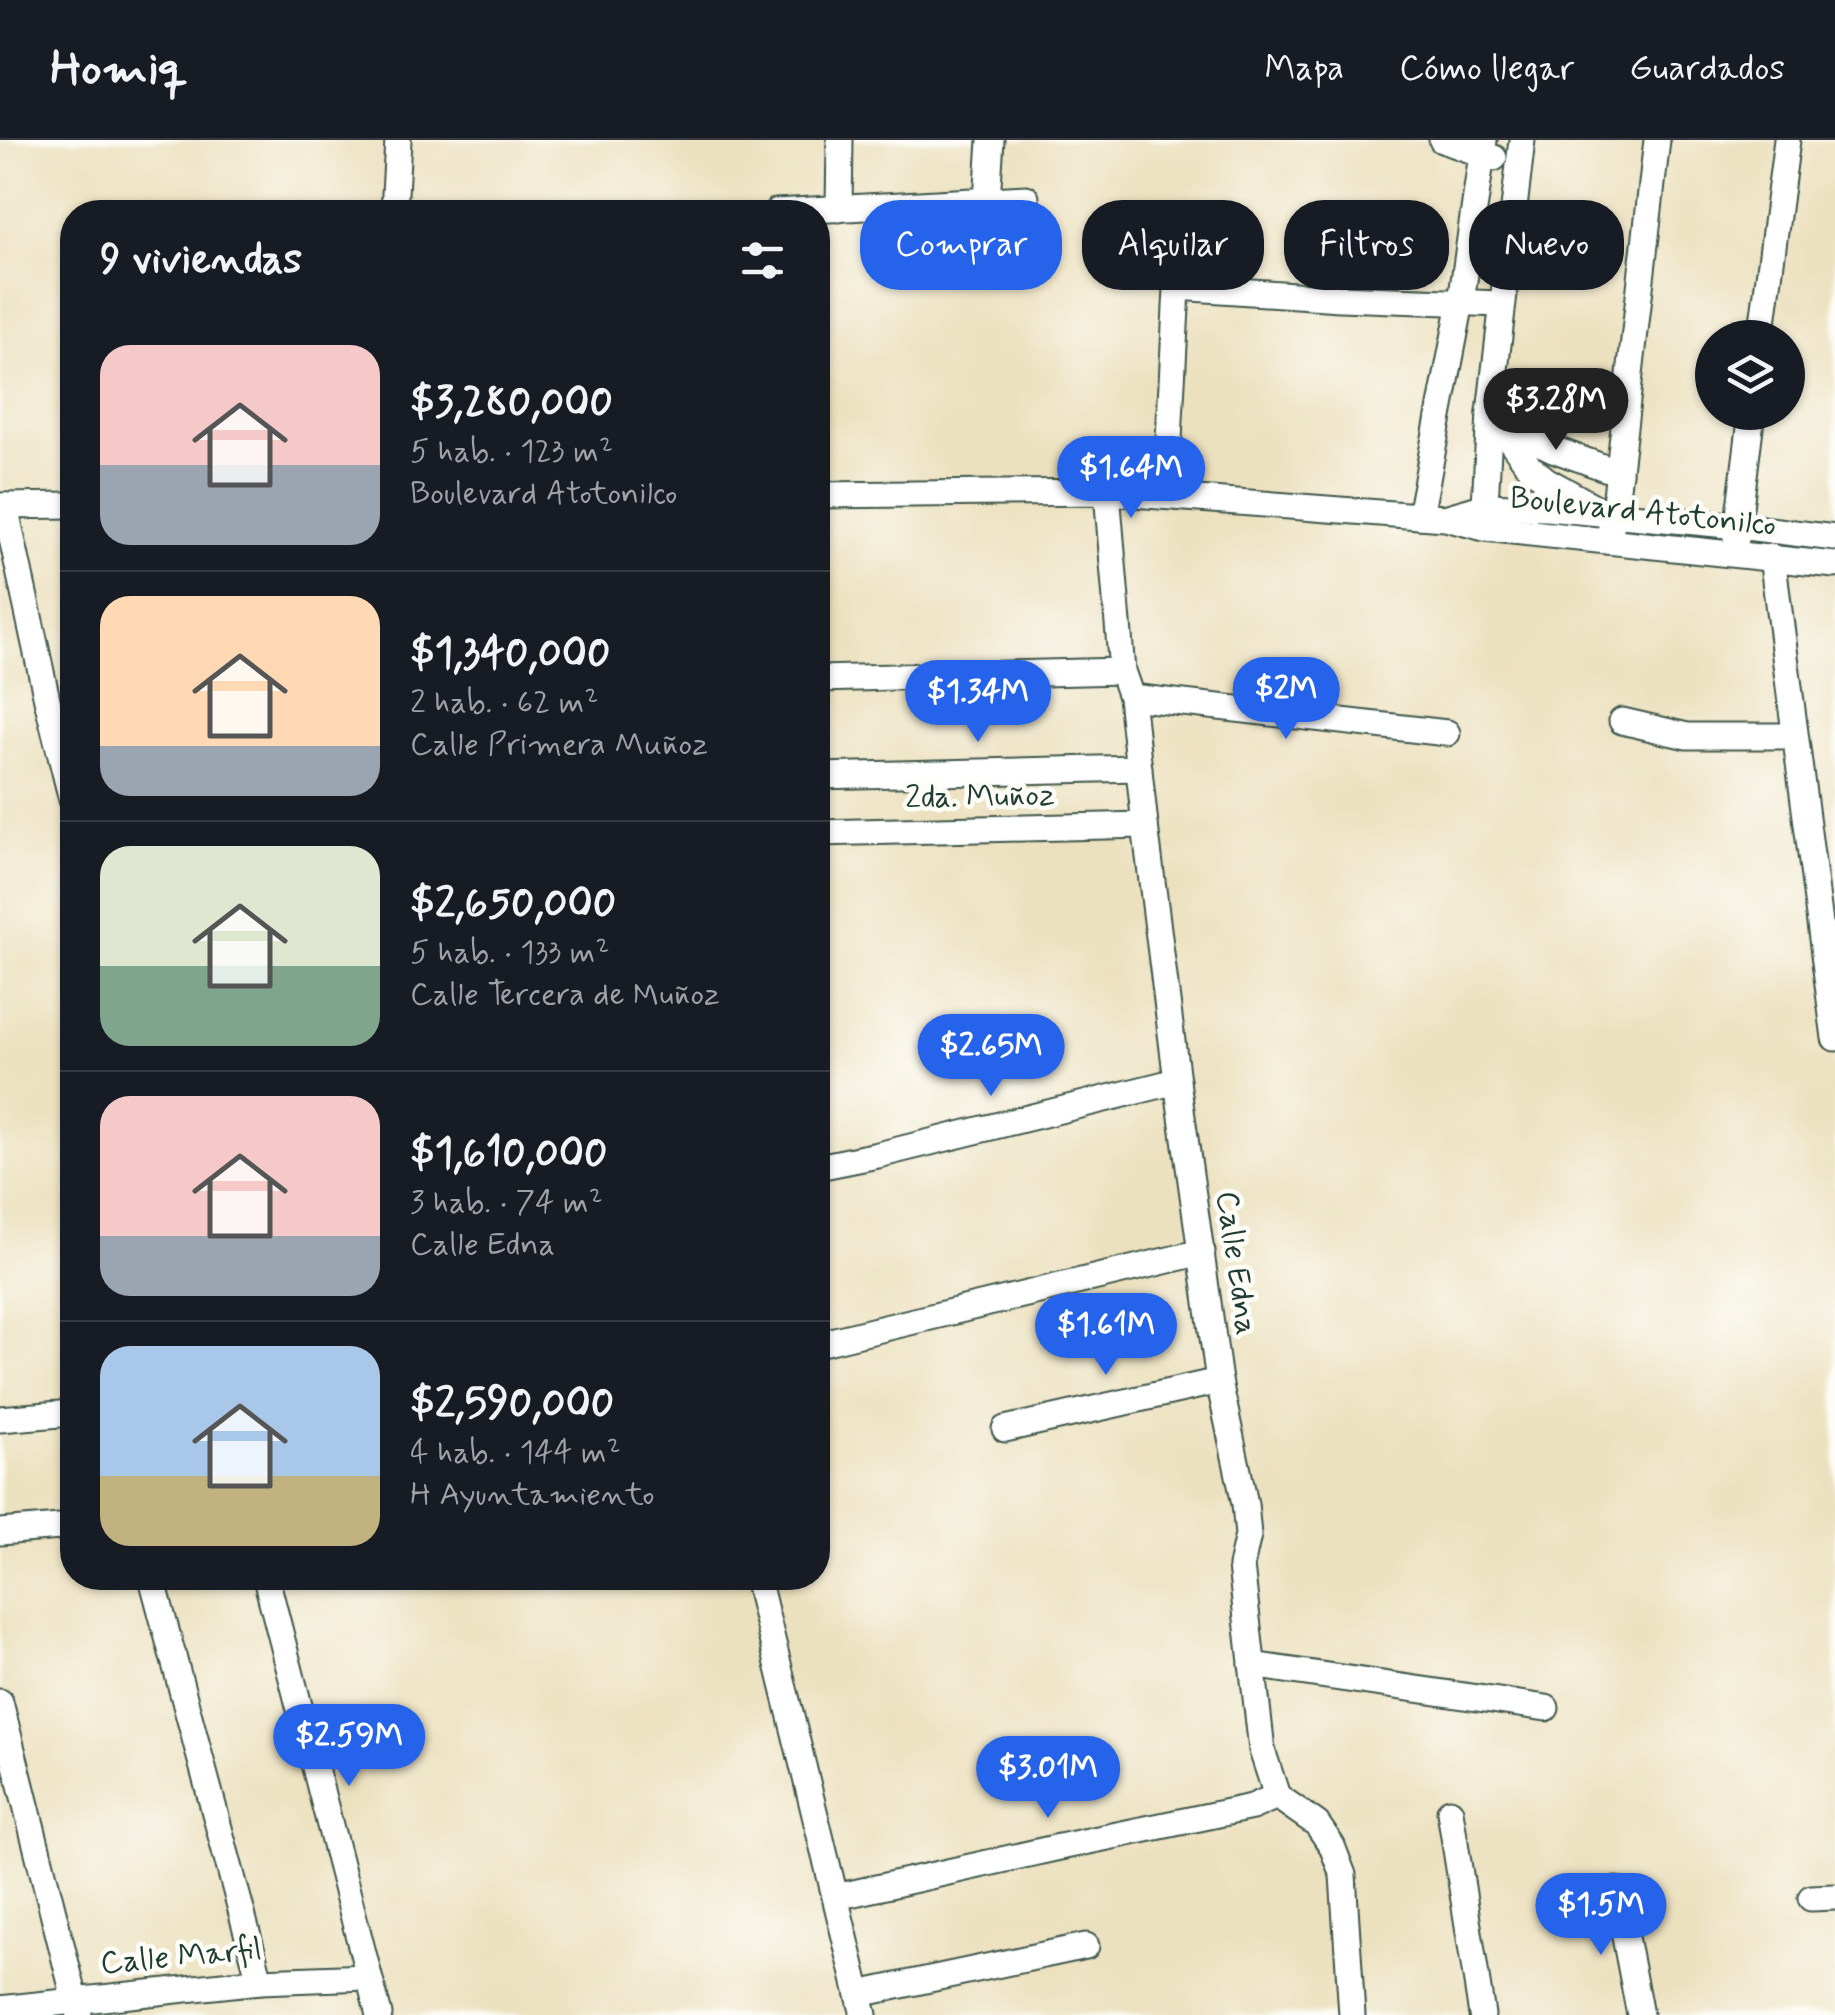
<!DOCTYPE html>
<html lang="es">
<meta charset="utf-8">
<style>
:root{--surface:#171b24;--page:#20242c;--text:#f1f3f6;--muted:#9ea1a6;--line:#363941;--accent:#2563eb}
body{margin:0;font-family:Mynerve,sans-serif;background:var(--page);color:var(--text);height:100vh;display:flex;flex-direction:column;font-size:38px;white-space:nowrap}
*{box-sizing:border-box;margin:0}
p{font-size:32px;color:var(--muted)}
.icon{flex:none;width:55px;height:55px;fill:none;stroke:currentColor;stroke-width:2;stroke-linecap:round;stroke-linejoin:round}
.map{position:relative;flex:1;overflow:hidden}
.sheet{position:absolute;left:60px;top:60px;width:770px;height:1390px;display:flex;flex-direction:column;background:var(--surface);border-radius:40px;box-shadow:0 2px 8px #0004}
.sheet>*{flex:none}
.hud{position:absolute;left:860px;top:60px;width:825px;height:90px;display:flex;gap:20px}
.tools{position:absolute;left:1695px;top:180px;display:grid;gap:20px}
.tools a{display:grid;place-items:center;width:110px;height:110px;border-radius:50%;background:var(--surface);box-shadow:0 2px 8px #0004;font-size:50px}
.price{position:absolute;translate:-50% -85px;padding:0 22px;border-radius:35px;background:var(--accent);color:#fff;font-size:32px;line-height:65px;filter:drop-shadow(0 2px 5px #0008)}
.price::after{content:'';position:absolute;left:50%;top:60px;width:30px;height:22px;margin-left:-15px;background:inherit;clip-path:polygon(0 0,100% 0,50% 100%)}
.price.on{background:#222;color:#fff}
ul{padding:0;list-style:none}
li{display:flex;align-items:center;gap:30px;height:250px;padding:0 40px}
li+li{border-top:2px solid var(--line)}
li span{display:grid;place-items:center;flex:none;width:280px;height:200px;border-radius:30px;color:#555}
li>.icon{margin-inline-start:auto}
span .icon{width:120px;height:120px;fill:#fffc;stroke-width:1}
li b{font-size:42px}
h2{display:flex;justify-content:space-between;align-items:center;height:120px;padding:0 40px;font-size:42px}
.tag{padding:0 35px;border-radius:40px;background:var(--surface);box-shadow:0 2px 8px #0004;font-size:35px;line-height:90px}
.tag.on{background:var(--accent);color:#fff}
header{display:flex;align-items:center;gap:60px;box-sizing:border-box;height:140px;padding:0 50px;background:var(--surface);border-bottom:2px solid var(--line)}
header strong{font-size:48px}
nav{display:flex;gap:55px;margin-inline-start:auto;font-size:35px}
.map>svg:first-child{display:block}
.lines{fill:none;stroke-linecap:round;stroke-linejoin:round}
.minor-casing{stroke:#3e5649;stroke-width:29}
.minor{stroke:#fff;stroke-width:25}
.labels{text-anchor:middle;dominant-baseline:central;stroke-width:9;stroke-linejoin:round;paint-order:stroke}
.street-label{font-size:32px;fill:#1f3d34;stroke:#fdfcf7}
</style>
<header>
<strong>Homiq</strong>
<nav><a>Mapa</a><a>Cómo llegar</a><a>Guardados</a></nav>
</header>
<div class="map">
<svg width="1835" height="1875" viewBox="0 0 1835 1875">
<rect width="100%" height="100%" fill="#fdfcf7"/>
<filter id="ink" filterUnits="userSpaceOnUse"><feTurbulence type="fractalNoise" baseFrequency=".01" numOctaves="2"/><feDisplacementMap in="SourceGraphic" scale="20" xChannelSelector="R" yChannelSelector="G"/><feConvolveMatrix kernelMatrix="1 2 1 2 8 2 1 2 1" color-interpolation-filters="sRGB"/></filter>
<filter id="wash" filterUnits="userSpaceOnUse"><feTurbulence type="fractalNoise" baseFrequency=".0048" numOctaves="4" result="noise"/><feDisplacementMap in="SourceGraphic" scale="40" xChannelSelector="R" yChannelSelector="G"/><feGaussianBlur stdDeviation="2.25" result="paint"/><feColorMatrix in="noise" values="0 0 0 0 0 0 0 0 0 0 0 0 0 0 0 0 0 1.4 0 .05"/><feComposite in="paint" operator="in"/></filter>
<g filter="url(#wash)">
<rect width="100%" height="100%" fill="#ece1bf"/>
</g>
<g filter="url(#ink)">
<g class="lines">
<defs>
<g id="minor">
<polyline points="1442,0 1494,18"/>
<polyline points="987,60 991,0"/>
<polyline points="839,69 840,0"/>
<polyline points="394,72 398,0"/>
<polyline points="776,72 1026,58"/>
<polyline points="1177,147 1340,158 1501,164"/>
<polyline points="1761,198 1787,0"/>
<polyline points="1490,273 1529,326 1546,340 1596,368"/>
<polyline points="1499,283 1553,309 1619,333"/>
<polyline points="1107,352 1122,531 1131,557 1145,685 1177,941 1219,1241 1245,1364 1248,1395 1241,1426 1262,1610 1277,1656 1317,1684 1332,1706 1343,1735 1352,1875"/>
<polyline points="818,355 1107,352 1445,378 1484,388 1835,425"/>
<polyline points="1166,356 1180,92"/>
<polyline points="0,366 72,365"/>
<polyline points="5,366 48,564 72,660"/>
<polyline points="1420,376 1461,162 1484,0"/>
<polyline points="1448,377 1486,366 1547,368 1738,386 1835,398"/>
<polyline points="1484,383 1490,273 1522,0"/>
<polyline points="1736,399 1752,272"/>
<polyline points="1608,401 1614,374 1657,0"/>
<polyline points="1772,417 1835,898"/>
<polyline points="818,539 1122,531"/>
<polyline points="1131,557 1447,593"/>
<polyline points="1622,581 1687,596 1795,596"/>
<polyline points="818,636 1139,628"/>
<polyline points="818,693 1145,685"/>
<polyline points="818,1027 878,1015 1177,941"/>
<polyline points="818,1204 1202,1112"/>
<polyline points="0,1279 72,1273"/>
<polyline points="1005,1289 1219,1241"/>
<polyline points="0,1392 72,1386"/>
<polyline points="152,1438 260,1841"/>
<polyline points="266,1438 379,1875"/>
<polyline points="757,1438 864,1875"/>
<polyline points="1252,1525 1546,1568"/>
<polyline points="0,1562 79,1875"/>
<polyline points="1450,1671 1482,1875"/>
<polyline points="1616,1750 1640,1875"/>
<polyline points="836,1757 1055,1708 1252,1667 1277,1656"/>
<polyline points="1811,1758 1835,1757"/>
<polyline points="859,1854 1086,1806"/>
<polyline points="0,1869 260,1841 368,1837"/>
</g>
</defs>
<use href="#minor" class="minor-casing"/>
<use href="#minor" class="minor"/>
</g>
</g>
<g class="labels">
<g class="street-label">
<text transform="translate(1643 372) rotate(6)">Boulevard Atotonilco</text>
<text transform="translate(980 657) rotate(-1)">2da. Muñoz</text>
<text transform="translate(1236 1123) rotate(82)">Calle Edna</text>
<text transform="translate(181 1817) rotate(-5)">Calle Marfil</text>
</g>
</g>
</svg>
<div class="tools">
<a><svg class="icon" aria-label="layers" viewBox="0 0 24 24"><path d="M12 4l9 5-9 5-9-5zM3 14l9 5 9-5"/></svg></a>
</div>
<b class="price on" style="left:1556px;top:313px">$3.28M</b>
<b class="price" style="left:1131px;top:381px">$1.64M</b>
<b class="price" style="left:1286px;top:602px">$2M</b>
<b class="price" style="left:978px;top:605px">$1.34M</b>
<b class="price" style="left:991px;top:959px">$2.65M</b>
<b class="price" style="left:1106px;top:1238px">$1.61M</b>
<b class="price" style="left:349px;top:1649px">$2.59M</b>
<b class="price" style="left:1048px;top:1681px">$3.01M</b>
<b class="price" style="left:1601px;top:1818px">$1.5M</b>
<div class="hud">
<a class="tag on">Comprar</a>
<a class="tag">Alquilar</a>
<a class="tag">Filtros</a>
<a class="tag">Nuevo</a>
</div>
<section class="sheet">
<h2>9 viviendas<svg class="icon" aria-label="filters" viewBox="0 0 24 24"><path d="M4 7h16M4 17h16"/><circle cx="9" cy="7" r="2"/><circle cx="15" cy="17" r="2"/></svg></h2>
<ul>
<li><span style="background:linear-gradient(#f6c9c9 60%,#9aa5b1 0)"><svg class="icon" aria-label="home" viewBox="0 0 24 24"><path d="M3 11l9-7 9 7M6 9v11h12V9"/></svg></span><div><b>$3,280,000</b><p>5 hab. · 123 m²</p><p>Boulevard Atotonilco</p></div></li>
<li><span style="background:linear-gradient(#ffd9b3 75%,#9aa5b1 0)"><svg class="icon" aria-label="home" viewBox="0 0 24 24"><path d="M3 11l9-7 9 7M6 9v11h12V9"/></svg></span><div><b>$1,340,000</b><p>2 hab. · 62 m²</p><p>Calle Primera Muñoz</p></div></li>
<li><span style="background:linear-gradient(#dfe7d0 60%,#7fa58c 0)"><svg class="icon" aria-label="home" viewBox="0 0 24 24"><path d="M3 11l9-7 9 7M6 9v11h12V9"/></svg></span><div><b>$2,650,000</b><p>5 hab. · 133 m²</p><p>Calle Tercera de Muñoz</p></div></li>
<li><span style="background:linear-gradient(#f6c9c9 70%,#9aa5b1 0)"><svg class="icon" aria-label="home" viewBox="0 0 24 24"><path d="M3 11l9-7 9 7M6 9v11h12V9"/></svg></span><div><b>$1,610,000</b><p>3 hab. · 74 m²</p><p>Calle Edna</p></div></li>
<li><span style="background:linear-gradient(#a9c7e8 65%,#c2b280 0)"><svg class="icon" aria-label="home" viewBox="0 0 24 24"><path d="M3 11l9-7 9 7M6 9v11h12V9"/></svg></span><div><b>$2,590,000</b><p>4 hab. · 144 m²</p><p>H Ayuntamiento</p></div></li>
</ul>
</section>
</div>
